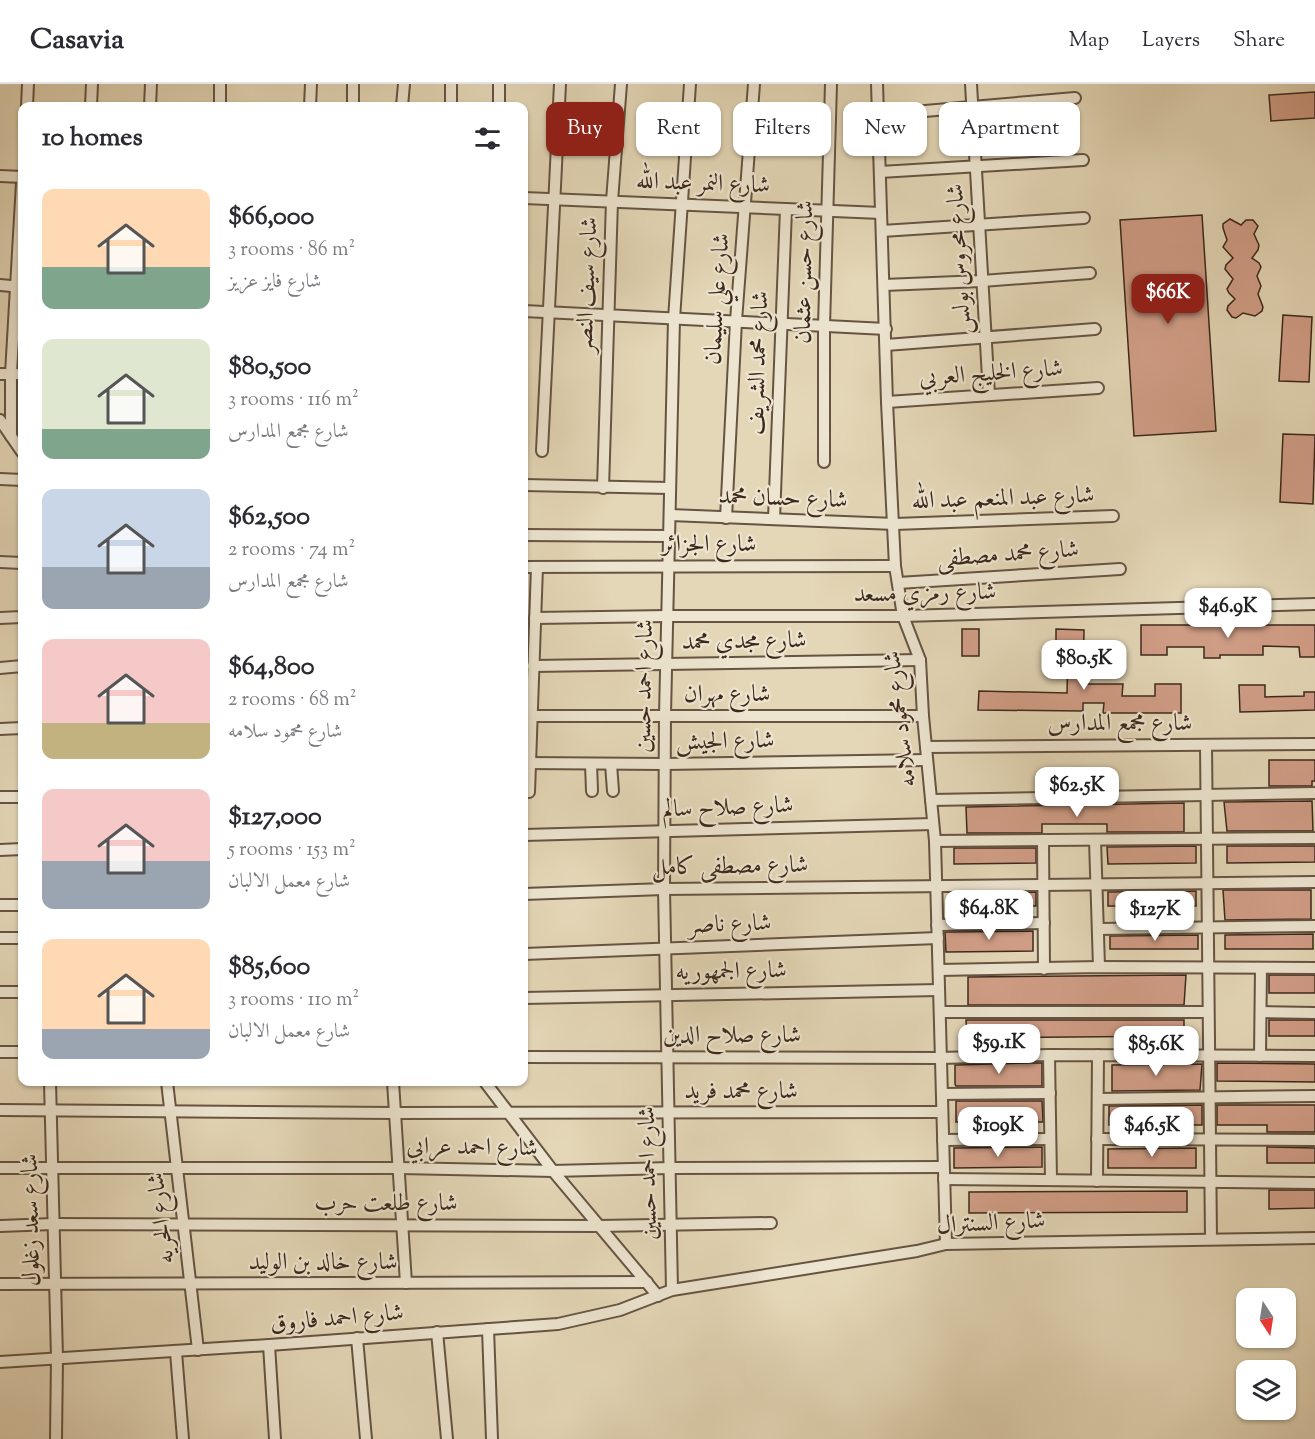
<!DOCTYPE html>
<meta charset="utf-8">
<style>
:root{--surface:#fff;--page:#f2f2f3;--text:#2b2b33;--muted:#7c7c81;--line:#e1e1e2;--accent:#8f2418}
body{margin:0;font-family:"Sorts Mill Goudy",Amiri,serif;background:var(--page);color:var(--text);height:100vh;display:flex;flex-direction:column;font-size:22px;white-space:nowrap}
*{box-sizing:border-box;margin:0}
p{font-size:20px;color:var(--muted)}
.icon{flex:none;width:33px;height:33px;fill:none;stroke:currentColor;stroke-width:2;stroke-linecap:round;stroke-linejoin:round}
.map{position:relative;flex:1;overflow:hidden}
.details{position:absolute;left:18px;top:18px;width:510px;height:984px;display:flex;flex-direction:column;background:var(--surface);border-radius:12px;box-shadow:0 2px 4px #0004}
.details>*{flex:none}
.top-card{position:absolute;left:546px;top:18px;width:570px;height:54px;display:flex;gap:12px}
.needle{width:39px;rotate:168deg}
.tools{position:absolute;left:1236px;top:1204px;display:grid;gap:12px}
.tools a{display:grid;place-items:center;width:60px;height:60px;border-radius:12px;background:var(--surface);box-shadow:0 2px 4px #0004;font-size:30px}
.price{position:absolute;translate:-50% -51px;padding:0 14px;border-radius:12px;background:#fff;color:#222;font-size:20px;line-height:39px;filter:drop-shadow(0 2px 3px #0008)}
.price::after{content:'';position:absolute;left:50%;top:36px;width:18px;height:14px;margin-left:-9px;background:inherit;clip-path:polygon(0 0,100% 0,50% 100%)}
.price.on{background:var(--accent);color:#fff}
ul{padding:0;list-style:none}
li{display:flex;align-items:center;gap:18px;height:150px;padding:0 24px}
li span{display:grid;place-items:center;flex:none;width:168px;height:120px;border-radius:12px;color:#555}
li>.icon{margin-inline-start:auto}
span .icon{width:72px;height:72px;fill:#fffc;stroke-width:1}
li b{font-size:26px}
h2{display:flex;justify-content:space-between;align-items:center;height:72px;padding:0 24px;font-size:26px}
.tag{padding:0 21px;border-radius:12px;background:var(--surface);box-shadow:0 2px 4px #0004;font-size:21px;line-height:54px}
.tag.on{background:var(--accent);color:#fff}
header{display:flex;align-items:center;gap:36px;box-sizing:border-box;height:84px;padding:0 30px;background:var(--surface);border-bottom:2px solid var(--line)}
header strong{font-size:28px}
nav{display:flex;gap:33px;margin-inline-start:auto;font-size:21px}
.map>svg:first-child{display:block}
.building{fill:#d19e87;stroke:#3c281c;stroke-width:1.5}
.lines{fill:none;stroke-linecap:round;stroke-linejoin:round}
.street-casing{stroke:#665443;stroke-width:14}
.street{stroke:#ede5d0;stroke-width:10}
.labels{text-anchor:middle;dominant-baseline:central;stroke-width:4.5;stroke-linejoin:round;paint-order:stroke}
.street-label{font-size:24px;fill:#3c281c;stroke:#ede5d0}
</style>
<header>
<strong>Casavia</strong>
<nav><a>Map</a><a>Layers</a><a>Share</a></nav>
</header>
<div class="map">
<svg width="1315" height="1355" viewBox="0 0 1315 1355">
<rect width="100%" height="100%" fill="#e4d7b7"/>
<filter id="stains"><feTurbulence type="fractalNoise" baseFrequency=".00333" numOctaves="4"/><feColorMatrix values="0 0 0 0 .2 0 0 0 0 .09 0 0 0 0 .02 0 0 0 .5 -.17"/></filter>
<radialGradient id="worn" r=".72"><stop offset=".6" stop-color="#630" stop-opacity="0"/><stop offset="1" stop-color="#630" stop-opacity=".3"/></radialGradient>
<g class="building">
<polygon points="1315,8 1315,34 1271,37 1269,11"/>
<polygon points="1202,131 1216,347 1134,352 1120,136"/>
<polygon points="1230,135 1241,141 1246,136 1253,136 1258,142 1254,150 1259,161 1258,166 1252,174 1259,179 1261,183 1257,192 1261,202 1258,210 1263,223 1262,227 1255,232 1243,229 1236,234 1232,233 1227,226 1228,222 1235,215 1229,209 1227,205 1233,195 1225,185 1226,181 1233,174 1223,163 1227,156 1223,144 1223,140"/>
<polygon points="1283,231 1312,233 1309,298 1279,297"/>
<polygon points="1283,350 1315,351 1313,420 1280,418"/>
<polygon points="1141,541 1315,541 1315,573 1300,573 1299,563 1263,562 1263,571 1220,571 1220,574 1204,574 1204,563 1167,563 1167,571 1141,571"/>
<rect x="962" y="545" width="17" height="27"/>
<polygon points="1056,545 1084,546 1083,600 1123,600 1122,612 1155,612 1155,600 1181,600 1181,629 1103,629 1104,619 1083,619 1083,627 978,626 979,607 1067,609 1068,560 1056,560"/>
<polygon points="1239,601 1265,601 1265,613 1304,612 1304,608 1315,608 1315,626 1240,628"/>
<polygon points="1269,676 1315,676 1315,697 1312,697 1312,702 1269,702"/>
<polygon points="1312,717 1313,747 1227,747 1224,718"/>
<polygon points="1184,719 1184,748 1107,748 1107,740 1042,740 1042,749 967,749 966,723"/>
<polygon points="1196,762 1196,779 1108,780 1107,763"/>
<polygon points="1227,762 1315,762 1315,778 1227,779"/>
<polygon points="954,764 1036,764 1036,779 954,780"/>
<polygon points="1223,806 1311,806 1311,835 1225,836"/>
<polygon points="1196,807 1196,822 1108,822 1108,808"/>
<polygon points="1036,808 1036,822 954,822 955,809"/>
<polygon points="1033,847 1033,867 946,868 945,848"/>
<polygon points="1313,850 1313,865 1225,865 1225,851"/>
<polygon points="1198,851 1198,865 1110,865 1110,852"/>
<polygon points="1186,891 1184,921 968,921 968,893"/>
<rect x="1269" y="891" width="46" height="18"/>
<polygon points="966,936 1184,936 1184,952 967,954"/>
<rect x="1269" y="936" width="46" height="16"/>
<polygon points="1030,979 1042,979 1042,1002 956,1002 955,1000 955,981"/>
<polygon points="1217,979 1315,980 1315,998 1217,997"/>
<polygon points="1202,980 1200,1006 1112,1007 1112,981"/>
<polygon points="956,1017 1042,1017 1043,1038 956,1038"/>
<polygon points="1202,1021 1202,1041 1109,1041 1109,1022"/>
<polygon points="1217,1021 1315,1021 1315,1048 1267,1048 1267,1041 1217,1041"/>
<polygon points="1042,1063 1042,1083 954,1084 954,1064"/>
<polygon points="1267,1063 1315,1064 1315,1079 1267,1079"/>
<polygon points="1196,1064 1196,1084 1108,1084 1108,1065"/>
<polygon points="1269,1106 1315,1106 1315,1124 1269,1125"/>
<polygon points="1187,1107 1187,1128 969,1129 969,1108"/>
</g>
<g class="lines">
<defs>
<g id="street">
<polyline points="877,0 887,318 895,482 903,532 920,576 923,632 935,757 946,1160"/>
<polyline points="971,0 989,311"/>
<polyline points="27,22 28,0"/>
<polyline points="91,22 92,0"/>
<polyline points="150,22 151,0"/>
<polyline points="220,22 220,0"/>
<polyline points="310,22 311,0"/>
<polyline points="353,22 353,0"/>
<polyline points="402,22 404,0"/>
<polyline points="451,22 451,0"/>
<polyline points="499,22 499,0"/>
<polyline points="878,31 1075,14"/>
<polyline points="880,88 1083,76"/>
<polyline points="0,92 22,93"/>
<polyline points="524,114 881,129"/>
<polyline points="882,147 1084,134"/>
<polyline points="0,201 22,203"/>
<polyline points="884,201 982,197 1090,189"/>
<polyline points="524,227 886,245"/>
<polyline points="886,261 1095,245"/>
<polyline points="0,290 22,290"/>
<polyline points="887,318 1098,304"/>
<polyline points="0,336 22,368"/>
<polyline points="11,352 11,290 22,99"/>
<polyline points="542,367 560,0"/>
<polyline points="824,378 824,242 831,0"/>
<polyline points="0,395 22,396"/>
<polyline points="524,401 670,404"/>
<polyline points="603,404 612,117 621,0"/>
<polyline points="670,431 895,440 1113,432"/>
<polyline points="726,434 736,237 754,0"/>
<polyline points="774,435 786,125"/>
<polyline points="524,451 669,452"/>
<polyline points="0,478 22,479"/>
<polyline points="524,483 895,482"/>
<polyline points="898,499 1120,485"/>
<polyline points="0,534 22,533"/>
<polyline points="535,534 667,532 903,532 1315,520"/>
<polyline points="533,582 920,576"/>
<polyline points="0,584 22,582"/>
<polyline points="532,632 923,632"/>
<polyline points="0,645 22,644"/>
<polyline points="1206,661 1211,1155"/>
<polyline points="926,663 1315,660"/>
<polyline points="524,679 665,680 927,676"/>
<polyline points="591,680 592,707"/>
<polyline points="611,680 613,707"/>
<polyline points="529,708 537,483"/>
<polyline points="0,713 22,713"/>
<polyline points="931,716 1315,709"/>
<polyline points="524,751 933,740"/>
<polyline points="1043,756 1044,885"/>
<polyline points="1095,756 1099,883"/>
<polyline points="935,757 1315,754"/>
<polyline points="0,766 22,765"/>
<polyline points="524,810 664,805 1315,798"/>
<polyline points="0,821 22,821"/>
<polyline points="937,841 1044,839"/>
<polyline points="1098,845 1315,842"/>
<polyline points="0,854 22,854"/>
<polyline points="524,870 938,854"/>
<polyline points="939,886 1099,883 1315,884"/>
<polyline points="0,908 22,908"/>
<polyline points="524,914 939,906"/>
<polyline points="940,928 1208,928"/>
<polyline points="1261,928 1315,929"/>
<polyline points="0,968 22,968"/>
<polyline points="1049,971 1051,1096"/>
<polyline points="1260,972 1261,884"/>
<polyline points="524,973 941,974 1049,971 1315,972"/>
<polyline points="50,998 57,1274 56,1355"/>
<polyline points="167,998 198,1266"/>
<polyline points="393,998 406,1199"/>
<polyline points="485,998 553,1087 658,1212"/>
<polyline points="942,1010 1050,1009"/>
<polyline points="1098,1015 1315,1012"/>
<polyline points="0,1026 395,1029 942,1028"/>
<polyline points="1097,1055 1315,1056"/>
<polyline points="943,1056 1050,1055"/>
<polyline points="0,1084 399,1084 553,1087 670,1084 943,1083"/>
<polyline points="944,1095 1315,1099"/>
<polyline points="1097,1097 1098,971"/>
<polyline points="0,1142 53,1140 599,1142 771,1139"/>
<polyline points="0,1200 647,1198"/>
<polyline points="672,1206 664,805 665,631 674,235 690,0"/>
<polyline points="488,1245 492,1355"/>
<polyline points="437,1248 447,1355"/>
<polyline points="357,1254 366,1355"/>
<polyline points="269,1261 275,1355"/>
<polyline points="176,1268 183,1355"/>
<polyline points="0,1278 269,1261 558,1240 620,1226 672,1206 917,1167 946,1160 1315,1154"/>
</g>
</defs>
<use href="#street" class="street-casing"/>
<use href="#street" class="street"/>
</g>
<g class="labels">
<g class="street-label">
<text transform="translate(703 100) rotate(2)">شارع النمر عبد الله</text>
<text transform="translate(960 175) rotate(-93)">شارع محروس بولس</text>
<text transform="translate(805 188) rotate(-89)">شارع حسن عثمان</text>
<text transform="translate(588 201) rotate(-88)">شارع سيف النصر</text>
<text transform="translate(718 215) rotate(-86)">شارع علي سليمان</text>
<text transform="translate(759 279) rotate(-88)">شارع محمد الشريف</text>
<text transform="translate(991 290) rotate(-4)">شارع الخليج العربي</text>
<text transform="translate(783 415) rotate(2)">شارع حسان محمد</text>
<text transform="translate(1003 415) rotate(-2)">شارع عبد المنعم عبد الله</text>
<text x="709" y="461">شارع الجزائر</text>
<text transform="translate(1008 471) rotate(-4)">شارع محمد مصطفى</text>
<text transform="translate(925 510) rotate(-1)">شارع رمزي مسعد</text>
<text transform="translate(744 558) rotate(-1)">شارع مجدي محمد</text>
<text transform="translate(645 602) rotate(-89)">شارع احمد حسين</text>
<text x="727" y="611">شارع مهران</text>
<text transform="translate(901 635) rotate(-97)">شارع محمود سلامه</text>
<text x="1120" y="640">شارع مجمع المدارس</text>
<text transform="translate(725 658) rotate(-1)">شارع الجيش</text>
<text transform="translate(728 724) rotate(-2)">شارع صلاح سالم</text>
<text transform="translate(730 783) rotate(-1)">شارع مصطفى كامل</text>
<text transform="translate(730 841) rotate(-2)">شارع ناصر</text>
<text transform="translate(731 888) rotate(-1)">شارع الجمهوريه</text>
<text x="732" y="952">شارع صلاح الدين</text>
<text x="741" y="1008">شارع محمد فريد</text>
<text transform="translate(472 1064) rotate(1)">شارع احمد عرابي</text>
<text transform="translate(649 1089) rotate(-91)">شارع احمد حسين</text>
<text x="386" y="1120">شارع طلعت حرب</text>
<text transform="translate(162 1134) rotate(-97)">شارع الحريه</text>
<text transform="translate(32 1136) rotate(-91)">شارع سعد زغلول</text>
<text transform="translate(991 1140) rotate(-3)">شارع السنترال</text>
<text x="323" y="1179">شارع خالد بن الوليد</text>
<text transform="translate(337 1235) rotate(-5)">شارع احمد فاروق</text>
</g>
</g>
<rect width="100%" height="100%" filter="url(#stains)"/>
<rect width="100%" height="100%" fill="url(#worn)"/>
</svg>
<div class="tools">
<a><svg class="needle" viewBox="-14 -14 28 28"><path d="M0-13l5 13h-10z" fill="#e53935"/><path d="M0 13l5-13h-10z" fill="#7c7c81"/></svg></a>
<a><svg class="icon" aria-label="layers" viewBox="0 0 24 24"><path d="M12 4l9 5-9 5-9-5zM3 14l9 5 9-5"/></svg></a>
</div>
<b class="price on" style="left:1168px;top:241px">$66K</b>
<b class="price" style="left:1228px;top:555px">$46.9K</b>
<b class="price" style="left:1084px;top:607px">$80.5K</b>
<b class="price" style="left:1077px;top:734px">$62.5K</b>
<b class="price" style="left:989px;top:857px">$64.8K</b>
<b class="price" style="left:1155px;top:858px">$127K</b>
<b class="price" style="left:999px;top:991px">$59.1K</b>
<b class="price" style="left:1156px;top:993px">$85.6K</b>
<b class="price" style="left:998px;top:1074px">$109K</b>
<b class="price" style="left:1152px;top:1074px">$46.5K</b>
<div class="top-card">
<a class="tag on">Buy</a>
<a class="tag">Rent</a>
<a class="tag">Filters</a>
<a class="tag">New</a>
<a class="tag">Apartment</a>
</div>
<section class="details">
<h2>10 homes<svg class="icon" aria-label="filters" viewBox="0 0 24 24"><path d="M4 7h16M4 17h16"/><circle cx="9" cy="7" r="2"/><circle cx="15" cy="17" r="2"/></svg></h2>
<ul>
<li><span style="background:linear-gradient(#ffd9b3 65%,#7fa58c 0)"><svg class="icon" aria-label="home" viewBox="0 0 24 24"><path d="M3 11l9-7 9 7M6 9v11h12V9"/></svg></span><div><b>$66,000</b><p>3 rooms · 86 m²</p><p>شارع فايز عزيز</p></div></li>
<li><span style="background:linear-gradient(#dfe7d0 75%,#7fa58c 0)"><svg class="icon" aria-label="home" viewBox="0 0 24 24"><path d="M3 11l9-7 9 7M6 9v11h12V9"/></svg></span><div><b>$80,500</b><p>3 rooms · 116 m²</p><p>شارع مجمع المدارس</p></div></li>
<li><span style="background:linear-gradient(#c9d6e8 65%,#9aa5b1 0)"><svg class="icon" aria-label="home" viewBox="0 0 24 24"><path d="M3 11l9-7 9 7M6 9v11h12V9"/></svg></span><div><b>$62,500</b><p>2 rooms · 74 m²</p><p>شارع مجمع المدارس</p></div></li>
<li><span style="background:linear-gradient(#f6c9c9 70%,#c2b280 0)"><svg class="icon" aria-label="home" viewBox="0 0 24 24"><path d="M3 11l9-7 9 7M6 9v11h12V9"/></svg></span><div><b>$64,800</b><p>2 rooms · 68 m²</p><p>شارع محمود سلامه</p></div></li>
<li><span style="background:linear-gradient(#f6c9c9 60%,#9aa5b1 0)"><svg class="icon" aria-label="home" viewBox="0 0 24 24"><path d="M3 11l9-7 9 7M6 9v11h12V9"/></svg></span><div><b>$127,000</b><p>5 rooms · 153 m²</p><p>شارع معمل الالبان</p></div></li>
<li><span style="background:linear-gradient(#ffd9b3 75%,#9aa5b1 0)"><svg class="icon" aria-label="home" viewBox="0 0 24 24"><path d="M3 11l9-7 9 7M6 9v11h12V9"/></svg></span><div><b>$85,600</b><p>3 rooms · 110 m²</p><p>شارع معمل الالبان</p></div></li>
</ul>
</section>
</div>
